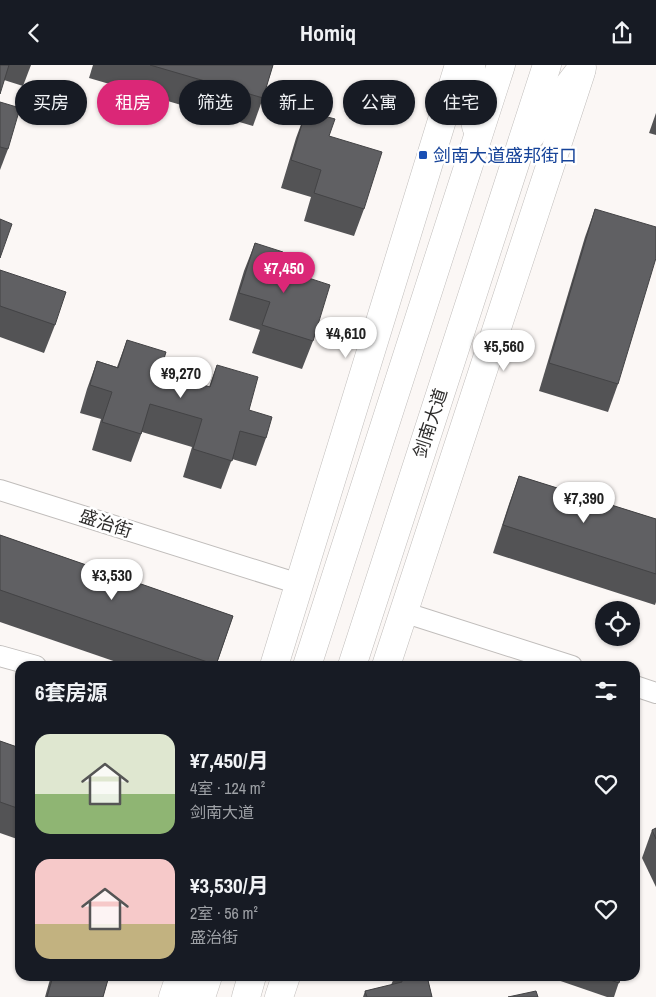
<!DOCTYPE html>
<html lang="zh">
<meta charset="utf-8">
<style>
:root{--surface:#171b24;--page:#242831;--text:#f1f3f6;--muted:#9ea1a6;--accent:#db2777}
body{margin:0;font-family:"Archivo Narrow","Noto Sans SC",sans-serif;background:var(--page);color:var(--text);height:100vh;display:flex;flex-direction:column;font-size:19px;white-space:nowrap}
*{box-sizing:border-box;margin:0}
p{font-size:16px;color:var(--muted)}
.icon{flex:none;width:28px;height:28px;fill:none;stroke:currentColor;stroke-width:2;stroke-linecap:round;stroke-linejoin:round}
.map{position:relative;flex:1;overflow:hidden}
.panel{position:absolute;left:15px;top:596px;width:625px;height:320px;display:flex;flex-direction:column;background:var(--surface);border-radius:15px;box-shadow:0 1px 4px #0004}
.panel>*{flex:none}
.guide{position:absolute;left:15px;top:15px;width:626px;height:45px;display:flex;gap:10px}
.buttons{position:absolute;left:595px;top:536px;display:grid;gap:10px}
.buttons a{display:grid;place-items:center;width:45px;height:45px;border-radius:50%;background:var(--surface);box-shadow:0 1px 4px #0004;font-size:25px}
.price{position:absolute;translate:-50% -42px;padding:0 11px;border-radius:18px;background:#fff;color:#222;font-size:16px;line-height:32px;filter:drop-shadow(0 1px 2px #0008)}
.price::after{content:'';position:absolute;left:50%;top:30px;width:15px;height:11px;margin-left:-8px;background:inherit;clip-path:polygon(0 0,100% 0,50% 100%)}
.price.on{background:var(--accent);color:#fff}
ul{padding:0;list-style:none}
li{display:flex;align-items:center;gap:15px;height:125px;padding:0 20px}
li span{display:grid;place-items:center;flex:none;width:140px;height:100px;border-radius:15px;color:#555}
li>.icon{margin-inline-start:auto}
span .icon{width:60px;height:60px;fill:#fffc;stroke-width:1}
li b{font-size:21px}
h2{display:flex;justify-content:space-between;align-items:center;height:60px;padding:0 20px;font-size:21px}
.chip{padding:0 18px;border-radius:22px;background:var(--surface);box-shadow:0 1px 4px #0004;font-size:18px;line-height:45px}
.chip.on{background:var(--accent);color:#fff}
header{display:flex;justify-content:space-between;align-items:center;height:65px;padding:0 20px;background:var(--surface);font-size:22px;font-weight:700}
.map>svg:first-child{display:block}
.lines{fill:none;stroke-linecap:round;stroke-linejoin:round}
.minor-casing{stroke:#c0bdbb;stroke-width:22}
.secondary-casing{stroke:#c0bdbb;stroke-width:29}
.trunk-casing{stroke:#c0bdbb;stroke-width:29}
.minor{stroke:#fff;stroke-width:20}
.secondary{stroke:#fff;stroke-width:28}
.trunk{stroke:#fff;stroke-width:28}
.wall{fill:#535355}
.building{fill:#606063;stroke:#434345}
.transit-dot{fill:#1a4fb4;stroke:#fff;stroke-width:2}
.labels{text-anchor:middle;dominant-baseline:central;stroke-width:5;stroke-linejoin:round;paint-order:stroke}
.transit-label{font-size:18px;fill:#164399;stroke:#fff;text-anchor:start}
.street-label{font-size:18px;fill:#2e2d2c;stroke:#fff}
</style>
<header><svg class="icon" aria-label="back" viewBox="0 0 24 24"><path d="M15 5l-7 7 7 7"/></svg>Homiq<svg class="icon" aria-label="share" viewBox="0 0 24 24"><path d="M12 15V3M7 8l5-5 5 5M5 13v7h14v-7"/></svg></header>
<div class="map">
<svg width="656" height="932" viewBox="0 0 656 932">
<rect width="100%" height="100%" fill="#fbf7f5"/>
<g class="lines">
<defs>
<g id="minor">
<polyline points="0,425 299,519"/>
<polyline points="403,547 572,601"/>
<polyline points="0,591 36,601"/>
<polyline points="635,621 656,628"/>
</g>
<g id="secondary">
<polyline points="274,601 459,0"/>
<polyline points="386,601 581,7"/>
<polyline points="173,932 180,911"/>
<polyline points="279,932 286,911"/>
</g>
<g id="trunk">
<polyline points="471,0 476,61"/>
<polyline points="531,70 582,3"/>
<polyline points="307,601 501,0"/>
<polyline points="352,601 547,0"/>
<polyline points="201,932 208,911"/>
<polyline points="246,932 252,911"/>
</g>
</defs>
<use href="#minor" class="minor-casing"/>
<use href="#secondary" class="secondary-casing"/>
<use href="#trunk" class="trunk-casing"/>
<use href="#minor" class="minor"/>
<use href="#secondary" class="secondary"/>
<use href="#trunk" class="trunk"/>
</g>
<g class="wall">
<polygon points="0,0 31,0 23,21 4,15"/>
<polygon points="93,0 273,0 263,33 253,61 89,13"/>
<polygon points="0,37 8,84 0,105"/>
<polygon points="306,46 329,71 364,144 354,171 304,156 311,132 281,123 296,73"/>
<polygon points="656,48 656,70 649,68"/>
<polygon points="595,144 618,319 608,347 539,326 585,172"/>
<polygon points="255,178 278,203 313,276 302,304 252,288 260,265 229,255 244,206"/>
<polygon points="0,205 55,260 44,288 0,272"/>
<polygon points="127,275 160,307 209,322 217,300 249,345 266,373 256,401 232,394 221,424 183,412 192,382 142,367 131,397 92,385 101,354 80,348 87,324 97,296 117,302"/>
<polygon points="519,411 656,454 656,537 655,540 493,488 509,439"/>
<polygon points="0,470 233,551 216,601 128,601 0,557"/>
<polygon points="0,676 20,683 20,775 0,768"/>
<polygon points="656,763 656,822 642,793 652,765"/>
<polygon points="51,911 109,911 103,932 45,932"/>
<polygon points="395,911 427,911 432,932 363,932 365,926 391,920"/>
<polygon points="546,911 621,911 614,932 607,932"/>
</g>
<g class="building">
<polygon points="0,0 9,0 0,29"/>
<polygon points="150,0 273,0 263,33"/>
<polygon points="0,37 20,43 8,84 0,82"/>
<polygon points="306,46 335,54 329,71 382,87 364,144 314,128 321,105 291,95"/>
<polygon points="595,144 656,162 656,193 618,319 549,298"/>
<polygon points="0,154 12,159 0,193"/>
<polygon points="255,178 283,187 278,203 330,220 313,276 262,260 270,237 239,228"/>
<polygon points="0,205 66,227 55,260 0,241"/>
<polygon points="127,275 166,287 160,307 210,322 217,300 258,312 249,345 272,352 266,373 240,366 232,396 193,384 202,354 150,339 141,369 102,357 112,327 90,320 97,296 118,303"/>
<polygon points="519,411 656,454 656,509 503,460"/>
<polygon points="0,470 233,551 216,600 0,525"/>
<polygon points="0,676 20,683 20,744 0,737"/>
<polygon points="656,763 656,774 652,765"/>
<polygon points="53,911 109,911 103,932 47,932"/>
<polygon points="401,911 427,911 432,932 367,932 365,926 402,917"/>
<polygon points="599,911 621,911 619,918"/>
<polygon points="536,926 538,932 508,932"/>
</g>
<rect class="transit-dot" x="418" y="85" width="10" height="10" rx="2.5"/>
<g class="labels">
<g class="transit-label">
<text x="433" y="90">剑南大道盛邦街口</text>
</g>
<g class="street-label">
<text transform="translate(430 358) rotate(-72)">剑南大道</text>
<text transform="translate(106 458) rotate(18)">盛治街</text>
</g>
</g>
</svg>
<div class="buttons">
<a><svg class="icon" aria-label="locate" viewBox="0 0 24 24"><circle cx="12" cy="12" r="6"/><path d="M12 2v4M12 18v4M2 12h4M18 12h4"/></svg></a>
</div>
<b class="price on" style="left:284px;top:229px">¥7,450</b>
<b class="price" style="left:346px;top:294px">¥4,610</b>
<b class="price" style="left:504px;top:307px">¥5,560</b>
<b class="price" style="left:181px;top:334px">¥9,270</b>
<b class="price" style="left:584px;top:459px">¥7,390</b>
<b class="price" style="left:112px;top:536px">¥3,530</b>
<div class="guide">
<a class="chip">买房</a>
<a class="chip on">租房</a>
<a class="chip">筛选</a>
<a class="chip">新上</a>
<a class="chip">公寓</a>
<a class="chip">住宅</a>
</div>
<section class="panel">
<h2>6套房源<svg class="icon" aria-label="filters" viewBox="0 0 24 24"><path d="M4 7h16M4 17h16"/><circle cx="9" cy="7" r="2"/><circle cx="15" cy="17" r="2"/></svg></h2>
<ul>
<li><span style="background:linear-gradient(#dfe7d0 60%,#8fb573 0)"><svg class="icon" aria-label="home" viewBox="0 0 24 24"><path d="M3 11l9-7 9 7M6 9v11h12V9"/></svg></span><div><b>¥7,450/月</b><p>4室 · 124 m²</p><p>剑南大道</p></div><svg class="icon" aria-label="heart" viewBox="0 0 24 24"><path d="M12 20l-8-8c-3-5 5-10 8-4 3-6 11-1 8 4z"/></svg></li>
<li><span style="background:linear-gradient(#f6c9c9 65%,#c2b280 0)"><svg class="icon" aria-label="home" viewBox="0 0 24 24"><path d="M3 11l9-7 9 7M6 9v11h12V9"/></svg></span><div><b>¥3,530/月</b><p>2室 · 56 m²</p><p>盛治街</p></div><svg class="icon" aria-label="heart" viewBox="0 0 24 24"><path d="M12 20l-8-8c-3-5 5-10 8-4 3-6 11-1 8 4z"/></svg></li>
</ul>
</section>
</div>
